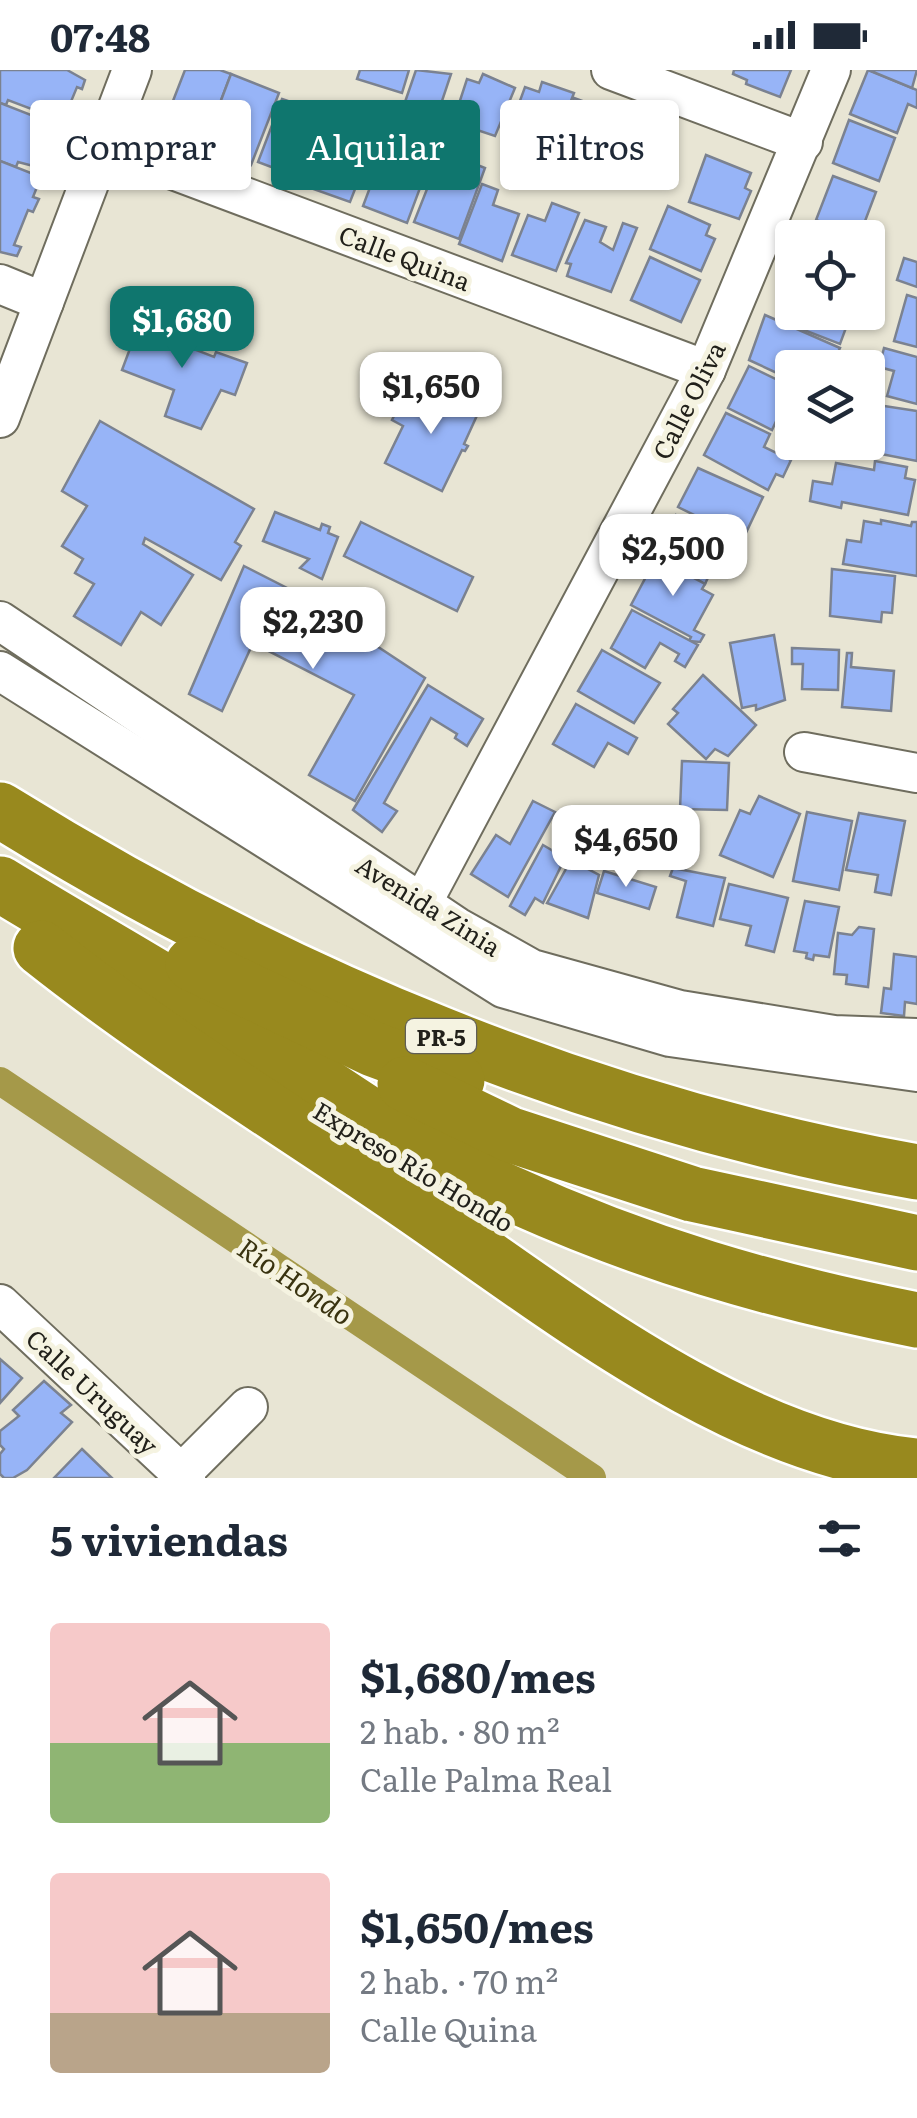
<!DOCTYPE html>
<html lang="es">
<meta charset="utf-8">
<style>
:root{--surface:#fff;--page:#f6f6f7;--text:#1f2937;--muted:#747a83;--accent:#0f766e}
body{margin:0;font-family:Literata,serif;background:var(--page);color:var(--text);height:100vh;display:flex;flex-direction:column;font-size:38px;white-space:nowrap}
*{box-sizing:border-box;margin:0}
p{font-size:32px;color:var(--muted)}
.icon{flex:none;width:55px;height:55px;fill:none;stroke:currentColor;stroke-width:2;stroke-linecap:round;stroke-linejoin:round}
.map{position:relative;height:1408px;overflow:hidden}
.side{display:flex;flex-direction:column;background:var(--surface);flex:1}
.side>*{flex:none}
.hud{position:absolute;left:30px;top:30px;width:858px;height:90px;display:flex;gap:20px}
.fabs{position:absolute;left:775px;top:150px;display:grid;gap:20px}
.fabs a{display:grid;place-items:center;width:110px;height:110px;border-radius:10px;background:var(--surface);box-shadow:0 2px 8px #0004;font-size:50px}
.price{position:absolute;translate:-50% -85px;padding:0 22px;border-radius:20px;background:#fff;color:#222;font-size:32px;line-height:65px;filter:drop-shadow(0 2px 5px #0008)}
.price::after{content:'';position:absolute;left:50%;top:60px;width:30px;height:22px;margin-left:-15px;background:inherit;clip-path:polygon(0 0,100% 0,50% 100%)}
.price.selected{background:var(--accent);color:#fff}
ul{padding:0;list-style:none}
li{display:flex;align-items:center;gap:30px;height:250px;padding:0 50px}
li span{display:grid;place-items:center;flex:none;width:280px;height:200px;border-radius:10px;color:#555}
li>.icon{margin-inline-start:auto}
span .icon{width:120px;height:120px;fill:#fffc;stroke-width:1}
li b{font-size:42px}
h2{display:flex;justify-content:space-between;align-items:center;height:120px;padding:0 50px;font-size:42px}
.chip{padding:0 35px;border-radius:10px;background:var(--surface);box-shadow:0 2px 8px #0004;font-size:35px;line-height:90px}
.chip.selected{background:var(--accent);color:#fff}
.status{display:flex;justify-content:space-between;align-items:center;height:70px;padding:0 50px;background:var(--surface);direction:ltr}
.status svg{height:28px;fill:currentColor}
.map>svg:first-child{display:block}
.lines{fill:none;stroke-linecap:round;stroke-linejoin:round}
.canal{stroke:#a59949;stroke-width:28}
.building{fill:#97b4f7;stroke:#7b8290;stroke-width:2.5}
.minor-casing{stroke:#6f6d5e;stroke-width:42}
.highway-casing{stroke:#fff;stroke-width:60}
.minor{stroke:#fff;stroke-width:38}
.highway{stroke:#98891e;stroke-width:55}
.labels{text-anchor:middle;dominant-baseline:central;stroke-width:10;stroke-linejoin:round;paint-order:stroke}
.shield{fill:#f5f3e1;stroke:#615f56;stroke-width:2.5}
.shield-label{font-size:22px;font-weight:bold;fill:#21201a}
.street-label{font-size:25px;fill:#21201a;stroke:#f5f3e1}
.water-label{font-size:28px;font-style:italic;fill:#393310;stroke:#f5f3e1}
</style>
<div class="status"><b>07:48</b><svg viewBox="0 0 49 12"><path d="M0 12V9h3v3zM5 12V6h3v6zM10 12V3h3v9zM15 12V0h3v12zM26 1h20v11H26zM47 4h2v5h-2z"/></svg></div>
<div class="map">
<svg width="917" height="1408" viewBox="0 0 917 1408">
<rect width="100%" height="100%" fill="#e8e5d4"/>
<g class="lines">
<polyline class="canal" points="0,1011 592,1408"/>
</g>
<g class="building">
<polygon points="0,0 67,0 85,10 82,19 77,17 63,51 8,30 6,35 0,33"/>
<polygon points="185,0 220,0 231,4 206,70 164,54"/>
<polygon points="360,0 409,0 402,23 357,9"/>
<polygon points="416,0 451,4 438,43 405,32"/>
<polygon points="734,0 791,0 780,27 746,14 747,10 733,4"/>
<polygon points="868,0 917,20 917,38 908,34 897,63 850,44"/>
<polygon points="917,0 912,18 871,1 871,0"/>
<polygon points="231,4 279,23 251,95 211,79 214,73 206,70"/>
<polygon points="483,4 515,18 495,66 453,52 467,9 479,13"/>
<polygon points="542,12 574,23 569,36 563,38 546,86 527,79 529,75 506,69 525,17 539,22"/>
<polygon points="574,28 618,44 600,93 557,77"/>
<polygon points="282,29 329,45 303,109 258,92"/>
<polygon points="0,33 54,54 41,98 18,92 16,97 0,91"/>
<polygon points="849,50 895,68 879,111 833,93"/>
<polygon points="331,51 375,68 350,132 305,116"/>
<polygon points="626,57 671,74 656,114 641,107 638,117 610,106"/>
<polygon points="389,67 433,83 407,153 363,136"/>
<polygon points="442,81 485,98 459,169 414,152"/>
<polygon points="706,85 751,103 745,118 751,121 739,149 689,132"/>
<polygon points="0,91 41,107 33,127 39,129 33,142 28,140 14,175 21,177 17,186 0,182"/>
<polygon points="833,106 876,122 859,167 816,150"/>
<polygon points="482,114 498,120 493,135 519,144 502,191 459,174"/>
<polygon points="552,133 579,143 556,201 512,185 528,145 545,151"/>
<polygon points="668,136 710,155 706,165 715,169 701,201 650,179"/>
<polygon points="585,150 606,157 600,172 613,180 623,153 637,158 611,222 567,206 571,194 566,193"/>
<polygon points="807,153 843,168 800,168"/>
<polygon points="650,187 700,210 681,252 631,230"/>
<polygon points="904,188 917,192 917,217 897,210"/>
<polygon points="792,214 792,242 841,242 838,251 847,255 840,274 778,250"/>
<polygon points="907,225 917,228 917,277 894,271"/>
<polygon points="144,241 174,252 168,269 214,287 216,282 247,293 235,325 221,320 201,359 165,346 174,320 122,300"/>
<polygon points="765,245 840,278 831,298 792,298 792,310 749,290"/>
<polygon points="884,278 917,287 917,334 887,326 894,301 879,297"/>
<polygon points="749,296 792,317 772,360 728,338"/>
<polygon points="423,314 479,341 464,374 468,376 465,381 462,380 442,421 385,393 403,356 392,350 399,336 410,341"/>
<polygon points="868,329 872,330 871,334 917,341 917,391 876,383 881,360 868,357"/>
<polygon points="726,343 770,364 764,377 791,390 783,407 776,404 768,420 704,385"/>
<polygon points="100,351 254,439 235,472 241,476 221,510 145,468 143,474 193,505 161,555 141,542 121,575 74,546 94,514 75,503 83,489 62,476 87,436 62,421"/>
<polygon points="875,391 907,397 905,408 915,410 908,445 842,432 841,438 810,431 813,411 832,414 836,393 874,400"/>
<polygon points="698,398 763,427 743,469 678,437"/>
<polygon points="275,442 320,460 322,454 330,457 328,463 338,467 322,509 300,498 309,489 263,471"/>
<polygon points="676,445 725,471 705,514 655,485"/>
<polygon points="881,450 911,456 912,452 917,452 917,506 843,494 847,470 861,472 864,451 881,454"/>
<polygon points="361,452 473,507 457,541 344,486"/>
<polygon points="656,488 705,514 702,519 713,525 694,560 704,565 700,572 689,571 691,567 631,535"/>
<polygon points="244,496 295,522 425,608 355,731 309,705 354,625 253,573 222,641 189,624"/>
<polygon points="832,499 895,506 892,543 882,542 881,552 830,546"/>
<polygon points="632,540 698,575 685,597 675,591 679,584 660,573 645,598 611,578"/>
<polygon points="774,565 785,630 756,640 756,635 742,638 730,573"/>
<polygon points="792,578 839,580 838,620 802,619 803,594 792,594"/>
<polygon points="602,580 660,613 634,653 578,621"/>
<polygon points="847,583 852,583 851,597 894,601 891,641 842,637"/>
<polygon points="703,605 756,655 728,686 715,679 706,689 668,654 678,643 673,639"/>
<polygon points="428,615 483,649 467,676 455,668 457,664 431,648 384,733 397,741 382,762 353,740"/>
<polygon points="576,634 637,668 628,684 608,673 594,697 553,674"/>
<polygon points="682,691 729,693 727,740 680,739"/>
<polygon points="759,726 800,744 773,807 720,785 740,740 750,744"/>
<polygon points="533,731 555,742 508,827 471,804 496,765 510,774"/>
<polygon points="807,742 852,751 839,820 793,811"/>
<polygon points="859,743 905,751 891,825 875,822 878,805 846,800"/>
<polygon points="543,775 565,788 543,833 535,828 525,845 510,836"/>
<polygon points="571,790 599,805 588,848 547,833"/>
<polygon points="673,798 725,808 713,856 677,847 686,811 670,806"/>
<polygon points="604,801 656,817 649,839 597,823"/>
<polygon points="729,814 788,828 774,882 746,875 751,856 720,849"/>
<polygon points="805,831 839,837 829,887 814,885 813,890 806,888 807,883 794,881"/>
<polygon points="859,857 874,859 868,917 846,914 847,905 834,904 838,863 852,865"/>
<polygon points="894,884 917,887 917,934 905,932 904,946 881,943 884,918 891,919"/>
<polygon points="0,1289 22,1308 0,1333"/>
<polygon points="44,1311 71,1335 61,1343 72,1352 27,1400 13,1408 4,1408 0,1404 0,1384 4,1379 0,1375 0,1361 19,1346 13,1340"/>
<polygon points="82,1379 112,1408 54,1408"/>
</g>
<g class="lines">
<defs>
<g id="minor">
<polyline points="611,0 803,72"/>
<polyline points="104,74 706,300"/>
<polyline points="0,214 44,232"/>
<polyline points="0,348 132,0"/>
<polyline points="0,551 457,857 532,899 680,940 834,965 917,968"/>
<polyline points="0,601 503,918 670,967 917,1002"/>
<polyline points="804,682 917,703"/>
<polyline points="411,854 706,300 831,0"/>
<polyline points="0,1234 186,1408"/>
<polyline points="177,1408 248,1337"/>
</g>
<g id="highway">
<path d="M0,740C281,915 591,1044 917,1102"/>
<path d="M0,814C88,868 180,918 266,976C344,1028 419,1082 505,1121C643,1184 769,1221 917,1250"/>
<path d="M41,878C153,967 272,1040 390,1120C543,1223 730,1379 917,1396"/>
<polyline points="193,894 373,979 457,1010"/>
<polyline points="405,1014 511,1065 692,1124 917,1173"/>
</g>
</defs>
<use href="#minor" class="minor-casing"/>
<use href="#highway" class="highway-casing"/>
<use href="#minor" class="minor"/>
<use href="#highway" class="highway"/>
</g>
<g class="labels">
<rect class="shield" x="406" y="949" width="70" height="34" rx="8"/>
<g class="shield-label">
<text x="441" y="966">PR-5</text>
</g>
<g class="street-label">
<text transform="translate(405 187) rotate(21)">Calle Quina</text>
<text transform="translate(688 330) rotate(-63)">Calle Oliva</text>
<text transform="translate(429 835) rotate(32)">Avenida Zinia</text>
<text transform="translate(414 1096) rotate(31)">Expreso Río Hondo</text>
<text transform="translate(93 1321) rotate(43)">Calle Uruguay</text>
</g>
<g class="water-label">
<text transform="translate(296 1210) rotate(34)">Río Hondo</text>
</g>
</g>
</svg>
<div class="fabs">
<a><svg class="icon" aria-label="locate" viewBox="0 0 24 24"><circle cx="12" cy="12" r="6"/><path d="M12 2v4M12 18v4M2 12h4M18 12h4"/></svg></a>
<a><svg class="icon" aria-label="layers" viewBox="0 0 24 24"><path d="M12 4l9 5-9 5-9-5zM3 14l9 5 9-5"/></svg></a>
</div>
<b class="price selected" style="left:182px;top:301px">$1,680</b>
<b class="price" style="left:431px;top:367px">$1,650</b>
<b class="price" style="left:673px;top:529px">$2,500</b>
<b class="price" style="left:313px;top:602px">$2,230</b>
<b class="price" style="left:626px;top:820px">$4,650</b>
<div class="hud">
<a class="chip">Comprar</a>
<a class="chip selected">Alquilar</a>
<a class="chip">Filtros</a>
</div>
</div>
<section class="side">
<h2>5 viviendas<svg class="icon" aria-label="filters" viewBox="0 0 24 24"><path d="M4 7h16M4 17h16"/><circle cx="9" cy="7" r="2"/><circle cx="15" cy="17" r="2"/></svg></h2>
<ul>
<li><span style="background:linear-gradient(#f6c9c9 60%,#8fb573 0)"><svg class="icon" aria-label="home" viewBox="0 0 24 24"><path d="M3 11l9-7 9 7M6 9v11h12V9"/></svg></span><div><b>$1,680/mes</b><p>2 hab. · 80 m²</p><p>Calle Palma Real</p></div></li>
<li><span style="background:linear-gradient(#f6c9c9 70%,#b9a48a 0)"><svg class="icon" aria-label="home" viewBox="0 0 24 24"><path d="M3 11l9-7 9 7M6 9v11h12V9"/></svg></span><div><b>$1,650/mes</b><p>2 hab. · 70 m²</p><p>Calle Quina</p></div></li>
</ul>
</section>
